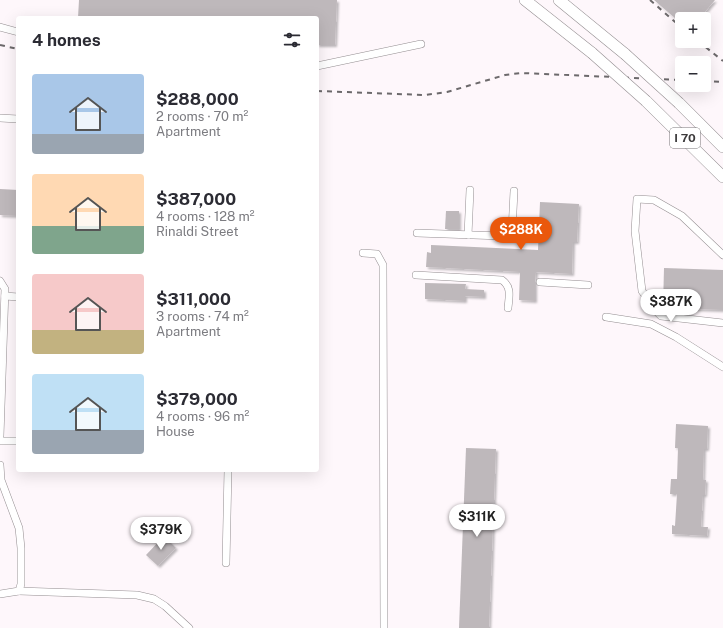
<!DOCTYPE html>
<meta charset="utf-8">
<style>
:root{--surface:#fff;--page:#f2f2f3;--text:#2b2b33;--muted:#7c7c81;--accent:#ea580c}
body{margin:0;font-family:"Public Sans",sans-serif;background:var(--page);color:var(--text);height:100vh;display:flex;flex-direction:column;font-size:15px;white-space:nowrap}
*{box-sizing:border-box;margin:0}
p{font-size:13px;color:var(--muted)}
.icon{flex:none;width:22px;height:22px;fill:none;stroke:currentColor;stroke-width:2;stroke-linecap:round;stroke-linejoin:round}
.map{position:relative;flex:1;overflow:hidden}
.panel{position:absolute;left:16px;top:16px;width:303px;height:456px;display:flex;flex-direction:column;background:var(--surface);border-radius:4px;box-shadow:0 4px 16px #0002}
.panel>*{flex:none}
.buttons{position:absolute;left:675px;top:12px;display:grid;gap:8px}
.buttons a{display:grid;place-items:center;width:36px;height:36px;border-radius:4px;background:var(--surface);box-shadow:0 4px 16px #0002;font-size:20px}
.price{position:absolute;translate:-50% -34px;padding:0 9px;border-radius:14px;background:#fff;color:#222;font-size:13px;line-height:26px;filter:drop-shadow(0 1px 2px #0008)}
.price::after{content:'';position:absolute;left:50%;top:24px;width:12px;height:9px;margin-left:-6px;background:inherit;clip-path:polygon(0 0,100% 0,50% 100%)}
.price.on{background:var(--accent);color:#fff}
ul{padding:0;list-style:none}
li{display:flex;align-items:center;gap:12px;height:100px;padding:0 16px}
li span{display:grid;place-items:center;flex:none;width:112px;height:80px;border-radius:4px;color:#555}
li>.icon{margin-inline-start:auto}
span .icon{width:48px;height:48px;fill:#fffc;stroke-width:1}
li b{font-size:17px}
h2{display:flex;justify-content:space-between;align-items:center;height:48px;padding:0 16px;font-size:17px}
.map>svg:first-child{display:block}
.building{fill:#beb8bb;filter:url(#shadow)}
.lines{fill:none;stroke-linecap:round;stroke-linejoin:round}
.minor-casing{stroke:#948e91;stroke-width:8}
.highway-casing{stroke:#948e91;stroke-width:12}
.minor{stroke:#fff;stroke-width:7}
.highway{stroke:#fff;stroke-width:11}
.rail{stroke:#6c696b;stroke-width:2;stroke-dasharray:5 5;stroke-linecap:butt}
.highway-bridge-casing{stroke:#948e91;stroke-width:12;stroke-linecap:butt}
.highway-bridge{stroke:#fff;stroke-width:11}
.labels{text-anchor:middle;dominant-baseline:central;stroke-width:3.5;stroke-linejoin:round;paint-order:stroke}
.shield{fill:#fff;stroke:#767576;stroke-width:1}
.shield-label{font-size:12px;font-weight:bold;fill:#3c3a3b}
</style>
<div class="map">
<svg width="723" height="628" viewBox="0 0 723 628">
<defs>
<filter id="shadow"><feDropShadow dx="2" dy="2" stdDeviation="1" flood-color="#0004"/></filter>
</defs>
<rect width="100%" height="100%" fill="#fef7fb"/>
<g class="building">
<polygon points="79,0 337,0 335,45 317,45 317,18 78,18"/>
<polygon points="654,0 715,0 699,19 682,19 682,24"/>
<polygon points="0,189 18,190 18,216 0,215"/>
<polygon points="540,202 579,204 577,242 573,242 572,274 536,272 535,282 535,301 519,300 520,272 426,267 427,252 431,253 431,245 538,250"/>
<polygon points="446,211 459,211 459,229 445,229"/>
<polygon points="664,268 723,270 723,310 663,308"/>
<polygon points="425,283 466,284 465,289 484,290 484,297 465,296 465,301 425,299"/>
<polygon points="676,424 708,426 707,449 704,449 703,480 706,480 705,495 703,495 701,527 708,527 707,536 672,534 672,525 675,526 677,494 670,494 671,479 677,479 678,448 675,448"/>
<polygon points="466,448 496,449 489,628 459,628"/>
<polygon points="164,536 176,548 158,566 146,555"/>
</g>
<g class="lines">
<defs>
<g id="minor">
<polyline points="0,27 18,32"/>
<polyline points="317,66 421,44"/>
<polyline points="0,118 18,119"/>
<polyline points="417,233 502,236 509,234 512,231 514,191"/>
<polyline points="468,235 470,190"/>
<polyline points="363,253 377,254 383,265 384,628"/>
<polyline points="723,255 682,216 654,200 637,199 635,231 642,291 657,312 661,316 723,323"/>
<path d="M416,275L502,280C512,287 509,297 508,308"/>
<polyline points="0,281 5,289 0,436"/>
<polyline points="540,282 588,285"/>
<polyline points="5,296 18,297"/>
<polyline points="606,317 651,324 676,337 723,367"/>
<polyline points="0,441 18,441"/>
<polyline points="0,465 1,480 19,528 21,548 21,584 19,591 0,594"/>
<polyline points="226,563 228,470"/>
<polyline points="19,591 137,595 154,599 165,606 189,628"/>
</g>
<g id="highway">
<polyline points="525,0 592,53"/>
<polyline points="559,0 625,54"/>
<polyline points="646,101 723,177"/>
<polyline points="679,103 723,147"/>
</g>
</defs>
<use href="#minor" class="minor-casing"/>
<use href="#highway" class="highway-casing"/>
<use href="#minor" class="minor"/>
<use href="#highway" class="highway"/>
<g class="rail">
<polyline points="650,0 682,28"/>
<polyline points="698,41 723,61"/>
<polyline points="0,45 18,49"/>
<polyline points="704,81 723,82"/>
<polyline points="317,91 425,95 447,92 505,75 521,73 682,80"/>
</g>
<defs>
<g id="highway-bridge">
<polyline points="592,53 646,101"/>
<polyline points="625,54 679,103"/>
</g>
</defs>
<use href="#highway-bridge" class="highway-bridge-casing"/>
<use href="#highway-bridge" class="highway-bridge"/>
</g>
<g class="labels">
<rect class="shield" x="670" y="128" width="30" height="20" rx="3"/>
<g class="shield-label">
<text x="685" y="138">I 70</text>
</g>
</g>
</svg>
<div class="buttons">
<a>+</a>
<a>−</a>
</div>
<b class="price on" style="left:521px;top:251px">$288K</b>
<b class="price" style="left:671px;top:323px">$387K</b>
<b class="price" style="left:477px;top:538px">$311K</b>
<b class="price" style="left:161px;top:551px">$379K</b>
<section class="panel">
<h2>4 homes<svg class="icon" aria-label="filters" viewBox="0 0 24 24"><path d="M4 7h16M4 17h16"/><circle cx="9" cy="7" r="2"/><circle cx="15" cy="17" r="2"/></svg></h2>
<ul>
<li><span style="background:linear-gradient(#a9c7e8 75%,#9aa5b1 0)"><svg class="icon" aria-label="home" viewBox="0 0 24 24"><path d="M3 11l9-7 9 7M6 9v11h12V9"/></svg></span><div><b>$288,000</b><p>2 rooms · 70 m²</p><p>Apartment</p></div></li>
<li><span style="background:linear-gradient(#ffd9b3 65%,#7fa58c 0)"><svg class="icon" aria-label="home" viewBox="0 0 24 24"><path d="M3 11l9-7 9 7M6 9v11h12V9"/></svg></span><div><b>$387,000</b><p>4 rooms · 128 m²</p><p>Rinaldi Street</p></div></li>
<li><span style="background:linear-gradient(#f6c9c9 70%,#c2b280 0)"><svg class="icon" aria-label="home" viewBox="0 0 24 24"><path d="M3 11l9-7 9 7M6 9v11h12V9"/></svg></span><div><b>$311,000</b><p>3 rooms · 74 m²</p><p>Apartment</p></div></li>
<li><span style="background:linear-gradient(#bfe0f5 70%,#9aa5b1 0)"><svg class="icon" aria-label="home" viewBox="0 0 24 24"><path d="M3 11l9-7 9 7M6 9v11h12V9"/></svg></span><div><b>$379,000</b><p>4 rooms · 96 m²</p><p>House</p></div></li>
</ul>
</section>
</div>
